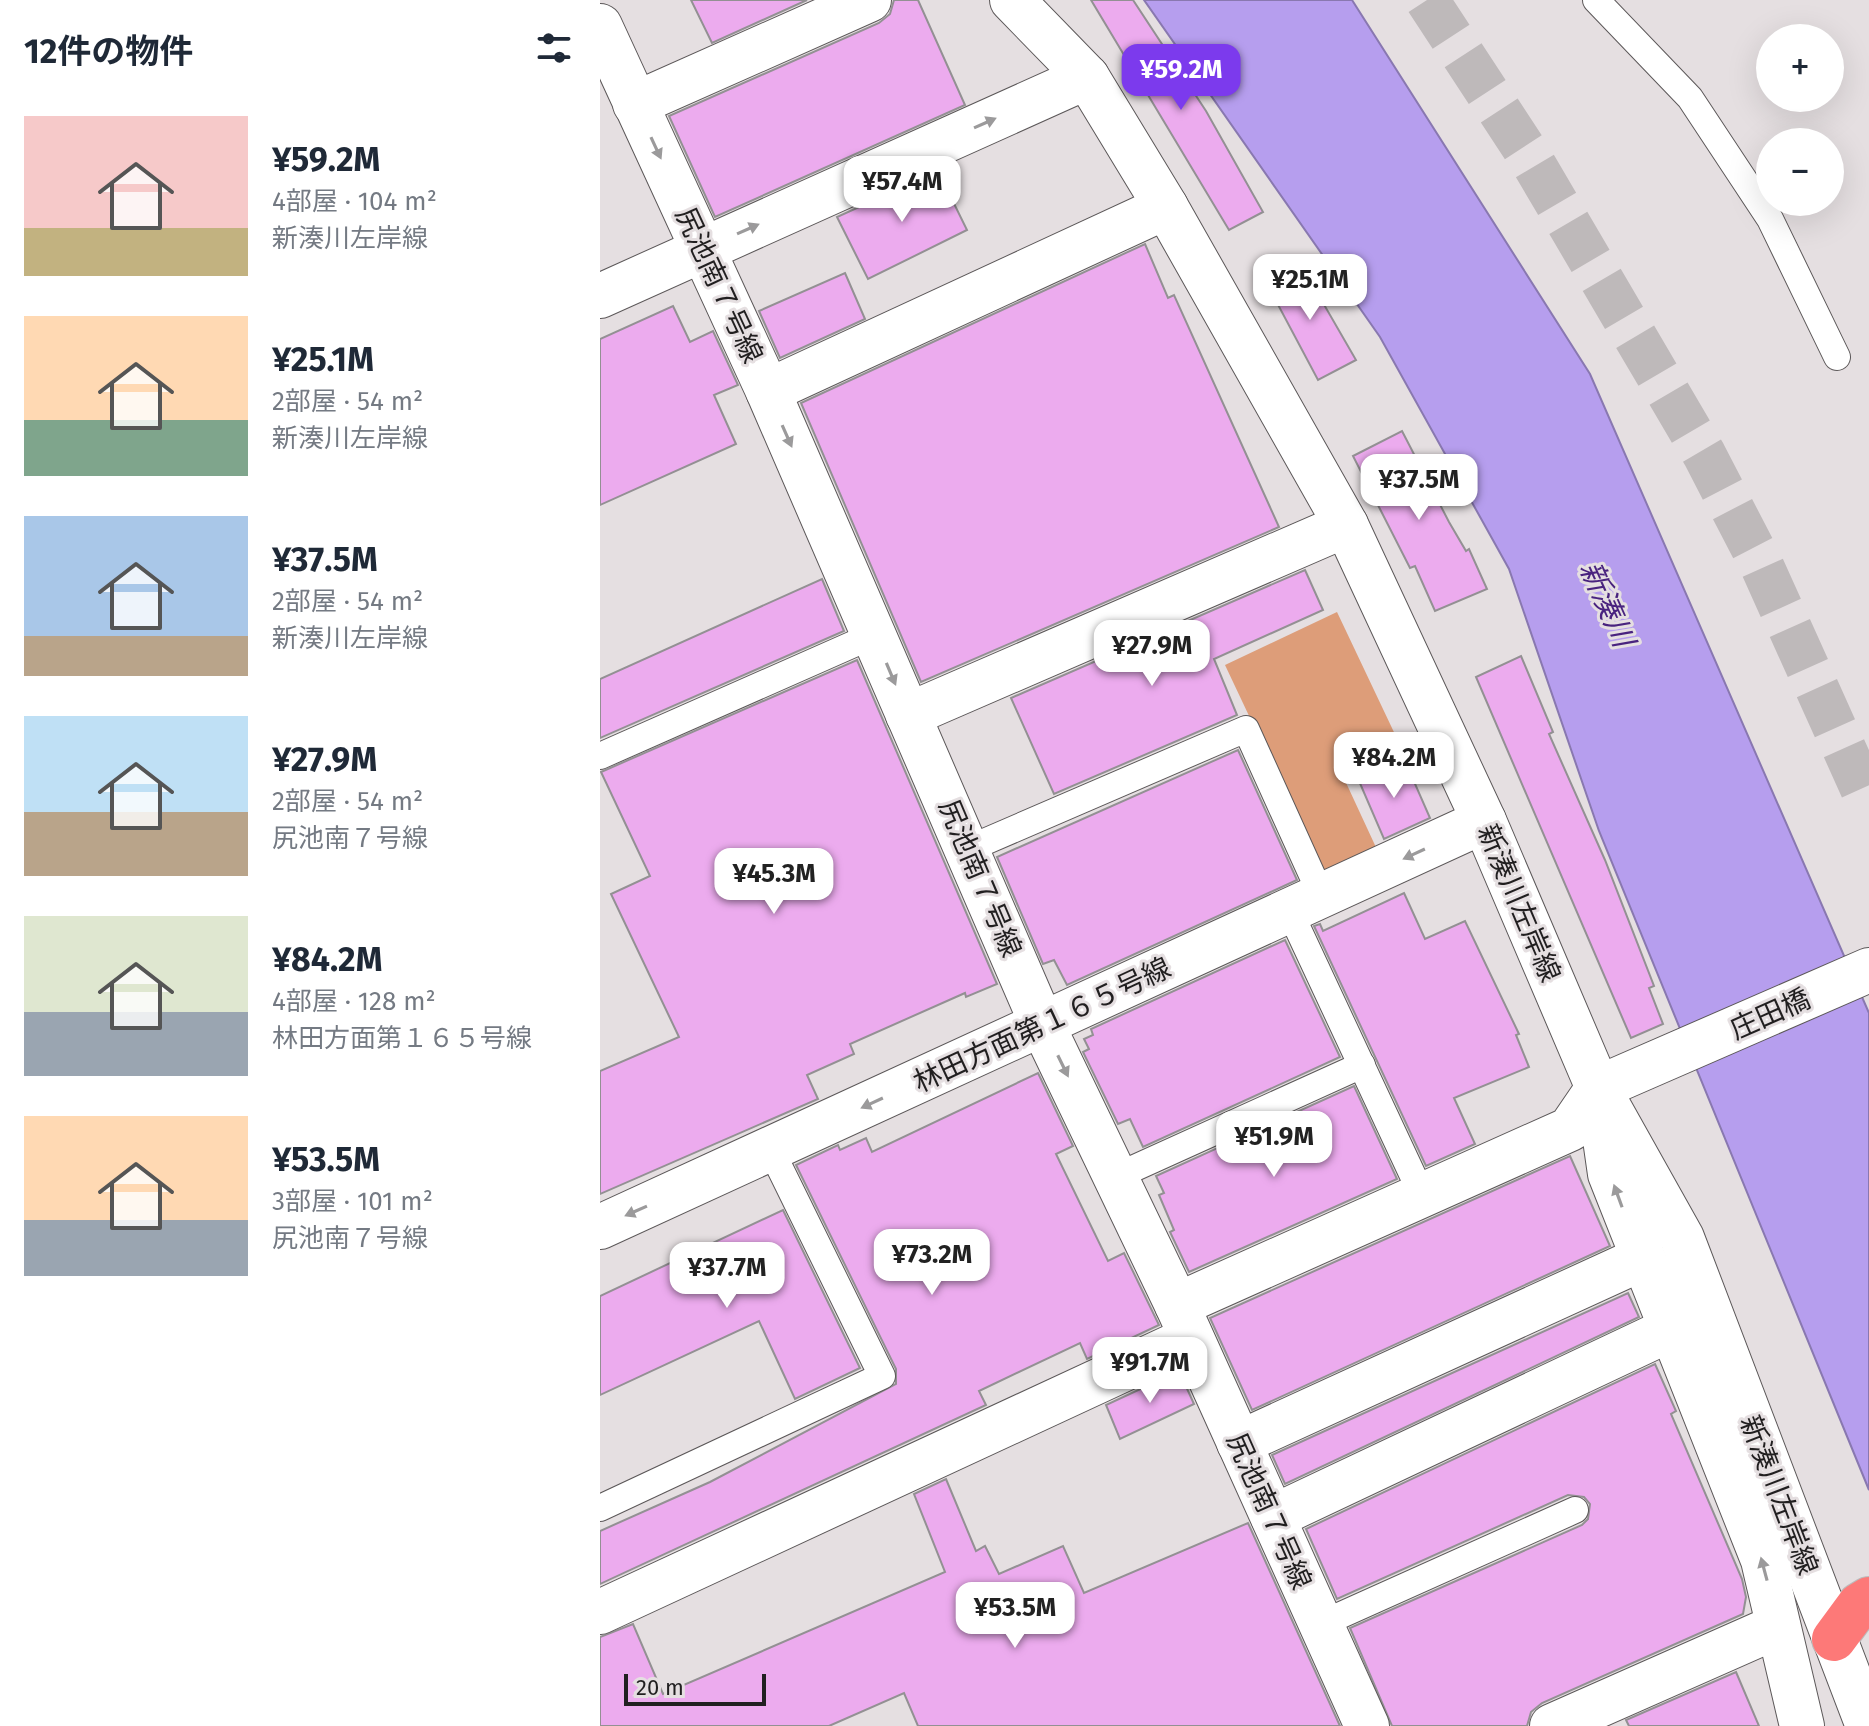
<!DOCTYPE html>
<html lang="ja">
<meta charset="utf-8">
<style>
:root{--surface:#fff;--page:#f6f6f7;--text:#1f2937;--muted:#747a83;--accent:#7c3aed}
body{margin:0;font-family:"Fira Sans","Noto Sans JP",sans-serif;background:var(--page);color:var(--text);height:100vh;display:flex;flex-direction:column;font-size:30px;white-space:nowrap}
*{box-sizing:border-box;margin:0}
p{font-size:26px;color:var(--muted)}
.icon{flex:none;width:44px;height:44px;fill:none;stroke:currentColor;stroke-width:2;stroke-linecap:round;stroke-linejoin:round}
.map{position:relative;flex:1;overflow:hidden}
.drawer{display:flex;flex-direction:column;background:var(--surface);width:600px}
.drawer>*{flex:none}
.fabs{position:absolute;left:1156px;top:24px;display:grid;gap:16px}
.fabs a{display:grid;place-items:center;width:88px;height:88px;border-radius:50%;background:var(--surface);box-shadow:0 8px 32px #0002;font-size:40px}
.scale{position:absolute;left:24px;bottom:20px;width:142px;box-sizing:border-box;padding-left:8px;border:4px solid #211f20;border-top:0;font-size:22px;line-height:28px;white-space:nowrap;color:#211f20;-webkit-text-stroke:6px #e5dfe1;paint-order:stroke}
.price{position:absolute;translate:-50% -68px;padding:0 18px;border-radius:16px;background:#fff;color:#222;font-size:26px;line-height:52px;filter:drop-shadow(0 2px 4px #0008)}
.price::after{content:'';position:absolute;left:50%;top:48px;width:24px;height:18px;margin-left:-12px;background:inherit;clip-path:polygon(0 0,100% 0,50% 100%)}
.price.active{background:var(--accent);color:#fff}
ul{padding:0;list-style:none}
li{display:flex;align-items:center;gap:24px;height:200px;padding:0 24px}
li span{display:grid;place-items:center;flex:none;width:224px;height:160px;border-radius:0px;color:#555}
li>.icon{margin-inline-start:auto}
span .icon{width:96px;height:96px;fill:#fffc;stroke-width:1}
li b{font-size:34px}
h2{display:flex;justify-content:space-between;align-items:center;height:96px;padding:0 24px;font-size:34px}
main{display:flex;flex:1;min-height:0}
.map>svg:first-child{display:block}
.green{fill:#dd9d79}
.water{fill:#b69eee;stroke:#8978b0;stroke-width:2}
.building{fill:#ecabee;stroke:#939093;stroke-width:2}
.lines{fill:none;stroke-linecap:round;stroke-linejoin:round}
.motorway-tunnel{stroke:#beb9ba;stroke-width:44;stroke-dasharray:44 22;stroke-linecap:butt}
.service-casing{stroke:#5c5859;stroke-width:28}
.minor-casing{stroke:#5c5859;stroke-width:46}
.tertiary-casing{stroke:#5c5859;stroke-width:46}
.motorway-casing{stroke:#bcbcbc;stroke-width:46}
.service{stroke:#fff;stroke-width:26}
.minor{stroke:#fff;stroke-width:44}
.tertiary{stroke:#fff;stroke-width:44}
.motorway{stroke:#fd7978;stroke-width:44}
.oneway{fill:#9b9a9b}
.labels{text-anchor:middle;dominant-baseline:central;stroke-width:6;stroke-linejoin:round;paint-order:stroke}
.street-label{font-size:28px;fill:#211f20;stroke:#e5dfe1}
.water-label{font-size:30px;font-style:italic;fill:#49237f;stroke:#e5dfe1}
</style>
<main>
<section class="drawer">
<h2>12件の物件<svg class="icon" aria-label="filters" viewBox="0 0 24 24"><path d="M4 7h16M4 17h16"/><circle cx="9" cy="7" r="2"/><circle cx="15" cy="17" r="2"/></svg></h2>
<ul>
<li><span style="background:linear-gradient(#f6c9c9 70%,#c2b280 0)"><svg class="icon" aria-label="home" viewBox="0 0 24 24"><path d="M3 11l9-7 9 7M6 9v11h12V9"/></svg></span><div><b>¥59.2M</b><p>4部屋 · 104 m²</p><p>新湊川左岸線</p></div></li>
<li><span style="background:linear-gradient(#ffd9b3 65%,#7fa58c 0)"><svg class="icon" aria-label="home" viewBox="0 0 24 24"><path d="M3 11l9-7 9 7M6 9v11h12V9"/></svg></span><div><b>¥25.1M</b><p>2部屋 · 54 m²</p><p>新湊川左岸線</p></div></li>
<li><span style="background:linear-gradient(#a9c7e8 75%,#b9a48a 0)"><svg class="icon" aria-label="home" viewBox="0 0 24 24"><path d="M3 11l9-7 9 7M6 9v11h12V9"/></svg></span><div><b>¥37.5M</b><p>2部屋 · 54 m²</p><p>新湊川左岸線</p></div></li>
<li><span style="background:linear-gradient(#bfe0f5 60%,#b9a48a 0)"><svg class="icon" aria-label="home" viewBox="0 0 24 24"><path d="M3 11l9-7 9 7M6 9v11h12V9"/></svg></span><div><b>¥27.9M</b><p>2部屋 · 54 m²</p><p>尻池南７号線</p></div></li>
<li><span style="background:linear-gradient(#dfe7d0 60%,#9aa5b1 0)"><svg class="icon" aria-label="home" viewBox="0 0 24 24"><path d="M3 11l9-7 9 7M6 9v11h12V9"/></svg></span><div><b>¥84.2M</b><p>4部屋 · 128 m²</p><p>林田方面第１６５号線</p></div></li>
<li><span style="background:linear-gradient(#ffd9b3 65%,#9aa5b1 0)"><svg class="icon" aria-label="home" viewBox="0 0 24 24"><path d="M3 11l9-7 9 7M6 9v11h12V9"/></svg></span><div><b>¥53.5M</b><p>3部屋 · 101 m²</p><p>尻池南７号線</p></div></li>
</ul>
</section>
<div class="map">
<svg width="1269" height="1726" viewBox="0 0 1269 1726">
<rect width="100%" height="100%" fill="#e5dfe1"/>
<polygon class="green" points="737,612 801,747 742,774 780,856 727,881 625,665"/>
<polygon class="water" points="544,0 752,0 990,374 1269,1013 1269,1490 999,831 909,569 780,337"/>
<g class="building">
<polygon points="91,0 207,0 112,43"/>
<polygon points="294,0 318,0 365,105 115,217 69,116 279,23 290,14"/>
<polygon points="491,0 533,0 606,111 663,212 629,230"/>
<polygon points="338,171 367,230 268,279 237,217"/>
<polygon points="545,244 568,298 574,295 679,527 321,682 201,403"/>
<polygon points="700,263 756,360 718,380 666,282"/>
<polygon points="245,273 265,319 180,358 159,311"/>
<polygon points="73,306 90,342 113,331 138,385 114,395 136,444 0,505 0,339"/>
<polygon points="802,431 849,522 866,551 869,549 887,589 835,611 815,566 810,568 753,456"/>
<polygon points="705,570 723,610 614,659 637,715 454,794 411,698"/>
<polygon points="222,579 244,631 0,738 0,679"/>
<polygon points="921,656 953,732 949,734 1005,860 1054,986 1049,988 1063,1024 1031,1038 876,677"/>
<polygon points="257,660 397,984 366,997 365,993 250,1044 254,1054 207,1075 218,1099 0,1194 0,1071 79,1037 11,894 50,876 1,772"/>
<polygon points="638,750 697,880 467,985 454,960 443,964 397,857"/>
<polygon points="805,761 830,818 784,839 759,781"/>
<polygon points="804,893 825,939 865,921 919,1034 916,1035 929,1067 854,1098 875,1144 826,1166 714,926 720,924 723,931"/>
<polygon points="685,940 740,1057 543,1147 530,1119 518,1124 483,1052 489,1049 484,1039 493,1035 491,1029"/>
<polygon points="438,1073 473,1146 456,1154 508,1261 524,1253 559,1325 487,1359 480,1343 379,1391 386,1405 0,1584 0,1531 110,1482 296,1384 296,1369 196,1165 238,1145 240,1150 266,1138 272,1152"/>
<polygon points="754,1086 797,1179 589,1272 570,1232 574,1230 559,1195 564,1193 556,1176"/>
<polygon points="970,1156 1010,1246 652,1410 610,1318"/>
<polygon points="183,1210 260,1368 195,1399 159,1321 0,1395 0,1296"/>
<polygon points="1028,1293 1039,1317 685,1484 672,1455"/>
<polygon points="1055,1364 1076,1411 1071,1414 1142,1579 1146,1597 1143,1614 942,1703 931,1712 927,1726 792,1726 750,1628 982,1525 988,1519 990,1504 984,1497 968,1495 737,1599 706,1529"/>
<polygon points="579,1371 594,1404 520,1439 506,1405"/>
<polygon points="346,1479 376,1551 385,1546 399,1574 463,1546 484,1593 648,1523 740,1726 318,1726 304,1693 229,1726 0,1726 0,1637 33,1624 63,1694 345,1572 314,1494"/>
<polygon points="1136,1672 1159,1726 1029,1726 1026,1720"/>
</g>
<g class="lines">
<polyline class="motorway-tunnel" points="827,0 929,156 1104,454 1162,566 1269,804"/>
<defs>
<g id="service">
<polyline points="996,0 1090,98 1170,219 1237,357"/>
<polyline points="0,756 274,635"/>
<polyline points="368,849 646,729 722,897"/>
<polyline points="690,912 822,1195"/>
<polyline points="517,1176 762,1065"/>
<polyline points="0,1508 282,1376 171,1150"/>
<polyline points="721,1624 975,1510"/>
</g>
<g id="minor">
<polyline points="0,26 168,391 442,1024 577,1305 767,1726"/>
<polyline points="35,104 269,0"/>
<polyline points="0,296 487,77"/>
<polyline points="168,391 566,207"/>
<polyline points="308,715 746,525"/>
<polyline points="998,1090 1010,1174 1163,1560 1202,1726"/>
<polyline points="0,1227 884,821"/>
<polyline points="577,1305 970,1129 998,1088"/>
<polyline points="639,1443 1041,1259"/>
<polyline points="673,1517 1071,1329"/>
<polyline points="0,1612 591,1338"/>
<polyline points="952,1726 1178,1626"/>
</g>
<g id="tertiary">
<polyline points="412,0 487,77 566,207 746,525 884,821 998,1088 1082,1238 1268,1726"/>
<polyline points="998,1088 1269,970"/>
</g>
<polyline id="motorway" points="1234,1639 1259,1605 1269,1599"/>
</defs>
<use href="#service" class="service-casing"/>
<use href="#minor" class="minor-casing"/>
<use href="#tertiary" class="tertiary-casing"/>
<use href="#motorway" class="motorway-casing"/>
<use href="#service" class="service"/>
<use href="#minor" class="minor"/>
<use href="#tertiary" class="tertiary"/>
<use href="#motorway" class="motorway"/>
</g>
<defs><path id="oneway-solid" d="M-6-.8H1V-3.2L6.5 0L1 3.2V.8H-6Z" transform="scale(2)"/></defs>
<g class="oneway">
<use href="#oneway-solid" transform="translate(385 123) rotate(-24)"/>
<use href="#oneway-solid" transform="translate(56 148) rotate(65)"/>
<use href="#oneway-solid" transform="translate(148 229) rotate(-24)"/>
<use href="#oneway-solid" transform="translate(187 436) rotate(66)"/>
<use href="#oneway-solid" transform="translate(291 674) rotate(67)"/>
<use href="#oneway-solid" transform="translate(814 854) rotate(155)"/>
<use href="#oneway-solid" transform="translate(463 1066) rotate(64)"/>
<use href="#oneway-solid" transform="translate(272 1103) rotate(155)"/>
<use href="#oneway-solid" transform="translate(1018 1196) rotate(-110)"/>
<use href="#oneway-solid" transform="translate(36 1211) rotate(156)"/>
<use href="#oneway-solid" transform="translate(1164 1569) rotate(-105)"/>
</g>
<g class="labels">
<g class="street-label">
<text transform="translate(119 285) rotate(65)">尻池南７号線</text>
<text transform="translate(380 878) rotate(67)">尻池南７号線</text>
<text transform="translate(919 903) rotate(67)">新湊川左岸線</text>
<text transform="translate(1170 1014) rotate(-24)">庄田橋</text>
<text transform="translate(442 1025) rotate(-25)">林田方面第１６５号線</text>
<text transform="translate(1179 1495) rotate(69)">新湊川左岸線</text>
<text transform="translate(669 1511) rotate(66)">尻池南７号線</text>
</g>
<g class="water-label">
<text transform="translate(1007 604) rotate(66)">新湊川</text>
</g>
</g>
</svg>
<div class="fabs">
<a>+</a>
<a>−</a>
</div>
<div class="scale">20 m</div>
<b class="price active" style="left:581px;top:112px">¥59.2M</b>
<b class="price" style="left:302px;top:224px">¥57.4M</b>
<b class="price" style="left:710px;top:322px">¥25.1M</b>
<b class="price" style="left:819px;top:522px">¥37.5M</b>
<b class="price" style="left:552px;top:688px">¥27.9M</b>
<b class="price" style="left:794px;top:800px">¥84.2M</b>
<b class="price" style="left:174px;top:916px">¥45.3M</b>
<b class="price" style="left:674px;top:1179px">¥51.9M</b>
<b class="price" style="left:332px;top:1297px">¥73.2M</b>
<b class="price" style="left:127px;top:1310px">¥37.7M</b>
<b class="price" style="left:550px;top:1405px">¥91.7M</b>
<b class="price" style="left:415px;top:1650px">¥53.5M</b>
</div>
</main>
